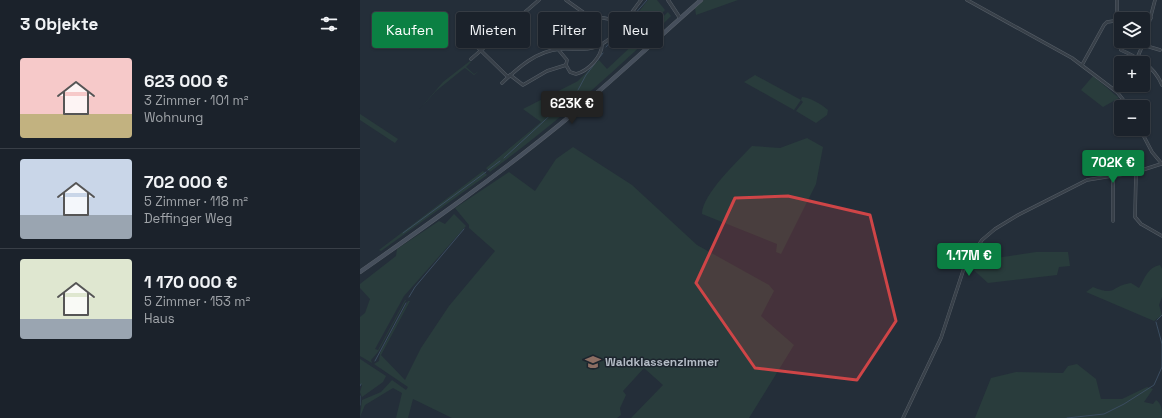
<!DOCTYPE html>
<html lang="de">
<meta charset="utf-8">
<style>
:root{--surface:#1b222b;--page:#282f37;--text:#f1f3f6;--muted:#a0a4a9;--line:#393f47;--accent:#0b8043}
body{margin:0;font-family:"Space Grotesk",sans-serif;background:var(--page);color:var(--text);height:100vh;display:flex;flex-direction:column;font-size:15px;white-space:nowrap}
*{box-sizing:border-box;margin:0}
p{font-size:13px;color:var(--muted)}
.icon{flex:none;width:22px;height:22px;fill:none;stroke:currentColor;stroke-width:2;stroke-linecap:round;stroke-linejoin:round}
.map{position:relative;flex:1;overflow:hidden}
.sheet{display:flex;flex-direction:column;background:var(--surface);width:360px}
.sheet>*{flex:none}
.guide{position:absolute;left:12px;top:12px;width:380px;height:36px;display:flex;gap:8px}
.tools{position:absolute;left:754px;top:12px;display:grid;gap:8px}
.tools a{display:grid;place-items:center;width:36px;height:36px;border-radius:4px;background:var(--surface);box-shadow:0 1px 3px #0004,0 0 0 1px var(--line);font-size:20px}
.price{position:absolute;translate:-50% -34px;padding:0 9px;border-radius:4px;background:var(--accent);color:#fff;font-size:13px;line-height:26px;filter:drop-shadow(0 1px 2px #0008)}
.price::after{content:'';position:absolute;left:50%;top:24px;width:12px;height:9px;margin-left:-6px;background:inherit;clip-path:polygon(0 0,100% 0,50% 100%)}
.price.on{background:#222;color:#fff}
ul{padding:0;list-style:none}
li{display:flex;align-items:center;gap:12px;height:100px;padding:0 20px}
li+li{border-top:1px solid var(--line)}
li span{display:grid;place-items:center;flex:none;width:112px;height:80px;border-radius:4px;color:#555}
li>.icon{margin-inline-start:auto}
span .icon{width:48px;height:48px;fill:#fffc;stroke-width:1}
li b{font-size:17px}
h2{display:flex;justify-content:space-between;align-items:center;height:48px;padding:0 20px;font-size:17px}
.pill{padding:0 14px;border-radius:4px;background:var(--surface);box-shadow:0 1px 3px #0004,0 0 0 1px var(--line);font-size:14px;line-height:36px}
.pill.on{background:var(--accent);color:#fff}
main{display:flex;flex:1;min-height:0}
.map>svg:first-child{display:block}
.green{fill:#293c3c}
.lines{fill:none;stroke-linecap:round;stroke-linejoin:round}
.stream{stroke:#3b4d60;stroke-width:1}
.minor-casing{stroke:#565e67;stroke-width:3.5}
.tertiary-casing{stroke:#565e67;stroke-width:4}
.secondary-casing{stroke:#565e67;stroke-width:4.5}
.minor{stroke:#384049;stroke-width:2.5}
.tertiary{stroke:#384049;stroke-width:3}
.secondary{stroke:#464f5c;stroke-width:3.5}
.marked{fill:#cf4547;fill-opacity:0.2;stroke:#cf4547;stroke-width:3;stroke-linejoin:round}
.labels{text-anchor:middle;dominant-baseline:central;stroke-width:3;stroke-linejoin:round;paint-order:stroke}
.poi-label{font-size:12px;font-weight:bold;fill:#b3bbc5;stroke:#1d252e;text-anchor:start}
</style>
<main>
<section class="sheet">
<h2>3 Objekte<svg class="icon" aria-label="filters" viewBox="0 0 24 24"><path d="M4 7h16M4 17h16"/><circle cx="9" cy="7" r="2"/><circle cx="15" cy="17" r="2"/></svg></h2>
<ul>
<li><span style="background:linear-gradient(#f6c9c9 70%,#c2b280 0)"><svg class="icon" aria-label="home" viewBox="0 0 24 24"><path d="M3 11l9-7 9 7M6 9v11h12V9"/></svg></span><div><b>623 000 €</b><p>3 Zimmer · 101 m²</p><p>Wohnung</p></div></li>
<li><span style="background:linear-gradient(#c9d6e8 70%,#9aa5b1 0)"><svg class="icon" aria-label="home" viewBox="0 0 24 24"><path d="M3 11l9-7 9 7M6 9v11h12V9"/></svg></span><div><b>702 000 €</b><p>5 Zimmer · 118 m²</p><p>Deffinger Weg</p></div></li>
<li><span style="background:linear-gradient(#dfe7d0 75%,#9aa5b1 0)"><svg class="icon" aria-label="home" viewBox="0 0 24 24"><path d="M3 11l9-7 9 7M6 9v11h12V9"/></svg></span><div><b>1 170 000 €</b><p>5 Zimmer · 153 m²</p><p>Haus</p></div></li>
</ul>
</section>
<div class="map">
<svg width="802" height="418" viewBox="0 0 802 418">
<rect width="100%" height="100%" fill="#242e39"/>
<g class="green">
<polygon points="288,0 297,0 305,10 271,46 259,37"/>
<polygon points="344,0 378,0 336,15 335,8"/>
<path d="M308,12L311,16C255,73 194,124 130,172L126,168L181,122L163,109L218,81L239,60L247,69Z"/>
<polygon points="187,14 201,25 188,37 178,27"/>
<polygon points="110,61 111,62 106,67 114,74 119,71 114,75 105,68 102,70 76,91 59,110 83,82"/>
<path d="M395,75L441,100L442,97C451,98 461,104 468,110L467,115L456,123L436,111L443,102L441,100L434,110L384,82Z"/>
<polygon points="733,76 759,98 743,107 721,90"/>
<polygon points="0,114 38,139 35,143 0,120"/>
<path d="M447,138L463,147L456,184L421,254L416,252L417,244L342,214C342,194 379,160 392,146L420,148Z"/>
<polygon points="213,147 272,185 337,245 409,285 414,291 401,316 434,345 389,418 271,418 303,385 284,368 263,391 266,395 260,408 261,415 257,418 92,418 53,399 48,418 36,418 42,393 33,388 5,405 0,417 2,400 21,392 32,380 46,390 48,387 14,364 19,361 20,353 48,301 50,301 21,355 45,380 61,348 89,306 135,251 109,228 109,225 95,208 149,172 175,191 196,159"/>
<polygon points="123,171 127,175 21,251 19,250"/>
<polygon points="94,214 106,226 44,296 15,349 18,350 45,300 46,300 18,352 11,360 12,363 0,356 0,317 5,313 10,299 0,288 0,284 36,256 37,249 79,221 85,224"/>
<polygon points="676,252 708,252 710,266 699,267 697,275 628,283 608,265 609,262"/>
<path d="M800,265L802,269V297L799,305L802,315L794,321L726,292L733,287C757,297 750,286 771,283L779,288C785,278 788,267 800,265Z"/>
<polygon points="0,359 26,376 23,382 2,397 0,392 2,385 0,384"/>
<path d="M717,364L736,379L741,399H762L787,387L793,389L784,402L793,404L796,400C802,404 802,410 802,418H615L631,378L656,372L703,373L708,366Z"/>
</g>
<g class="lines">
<g class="stream">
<polyline points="246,47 287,0"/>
<polyline points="218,90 226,75 243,53"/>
<polyline points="144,158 211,96"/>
<polyline points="128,170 140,161"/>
<polyline points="43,233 126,172"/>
<polyline points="49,297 55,287 104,229"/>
<polyline points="797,320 802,315"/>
<polyline points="15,361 46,303"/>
<polyline points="0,386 1,384"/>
<polyline points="0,396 0,405"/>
<polyline points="707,418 744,414 764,404 794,385 802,367 802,344 796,322"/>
</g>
<defs>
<g id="minor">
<polyline points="206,0 227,15 249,19 260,26"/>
<polyline points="607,0 712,58 757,92 769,107"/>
<polyline points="777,19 791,18"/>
<polyline points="757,21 757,0"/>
<path d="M187,36L207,60L206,65L210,72L216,74C228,71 242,57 242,44"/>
<polyline points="108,38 148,77"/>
<polyline points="783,45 800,50"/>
<path d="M761,50C779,58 794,66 802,85"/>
<polyline points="111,59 179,0"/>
<polyline points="775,63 784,42 795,0"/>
<polyline points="722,65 744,25 747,22 761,20"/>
<polyline points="150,75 163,85 187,71 206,65"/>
<path d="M142,83C158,68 176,51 200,49C214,48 229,52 242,44C258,35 270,14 281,0"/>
<polyline points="757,92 762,85"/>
<polyline points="780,129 792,152 802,164"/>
<polyline points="776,172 775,217 781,224 802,236"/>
<polyline points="753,176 753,221"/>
<polyline points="543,418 581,338 605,265 622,240 635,229 658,215 727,180 776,172 801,164"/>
</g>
<polyline id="tertiary" points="308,0 320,18"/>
<path id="secondary" d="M0,272C67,225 134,178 198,126C247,86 293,42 341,0"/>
</defs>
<use href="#minor" class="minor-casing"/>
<use href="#tertiary" class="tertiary-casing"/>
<use href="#secondary" class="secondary-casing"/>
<use href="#minor" class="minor"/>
<use href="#tertiary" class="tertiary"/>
<use href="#secondary" class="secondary"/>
</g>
<path class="marked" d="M428,196L510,215L536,321L497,380L395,368L336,283L375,198Z"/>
<defs>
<symbol id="school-bare" viewBox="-9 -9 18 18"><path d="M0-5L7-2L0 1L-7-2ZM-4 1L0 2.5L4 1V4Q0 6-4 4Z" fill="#8d6e63" stroke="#1d252e" stroke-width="2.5" paint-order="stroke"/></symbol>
</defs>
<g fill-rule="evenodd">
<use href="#school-bare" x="222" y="351" width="22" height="22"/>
</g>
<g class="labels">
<g class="poi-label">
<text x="245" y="362">Waldklassenzimmer</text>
</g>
</g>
</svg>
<div class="tools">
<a><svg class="icon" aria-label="layers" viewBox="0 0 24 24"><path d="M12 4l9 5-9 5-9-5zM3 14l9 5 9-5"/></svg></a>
<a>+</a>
<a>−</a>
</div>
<b class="price on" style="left:212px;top:125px">623K €</b>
<b class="price" style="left:753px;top:184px">702K €</b>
<b class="price" style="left:609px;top:277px">1.17M €</b>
<div class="guide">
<a class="pill on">Kaufen</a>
<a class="pill">Mieten</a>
<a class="pill">Filter</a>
<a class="pill">Neu</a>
</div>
</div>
</main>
